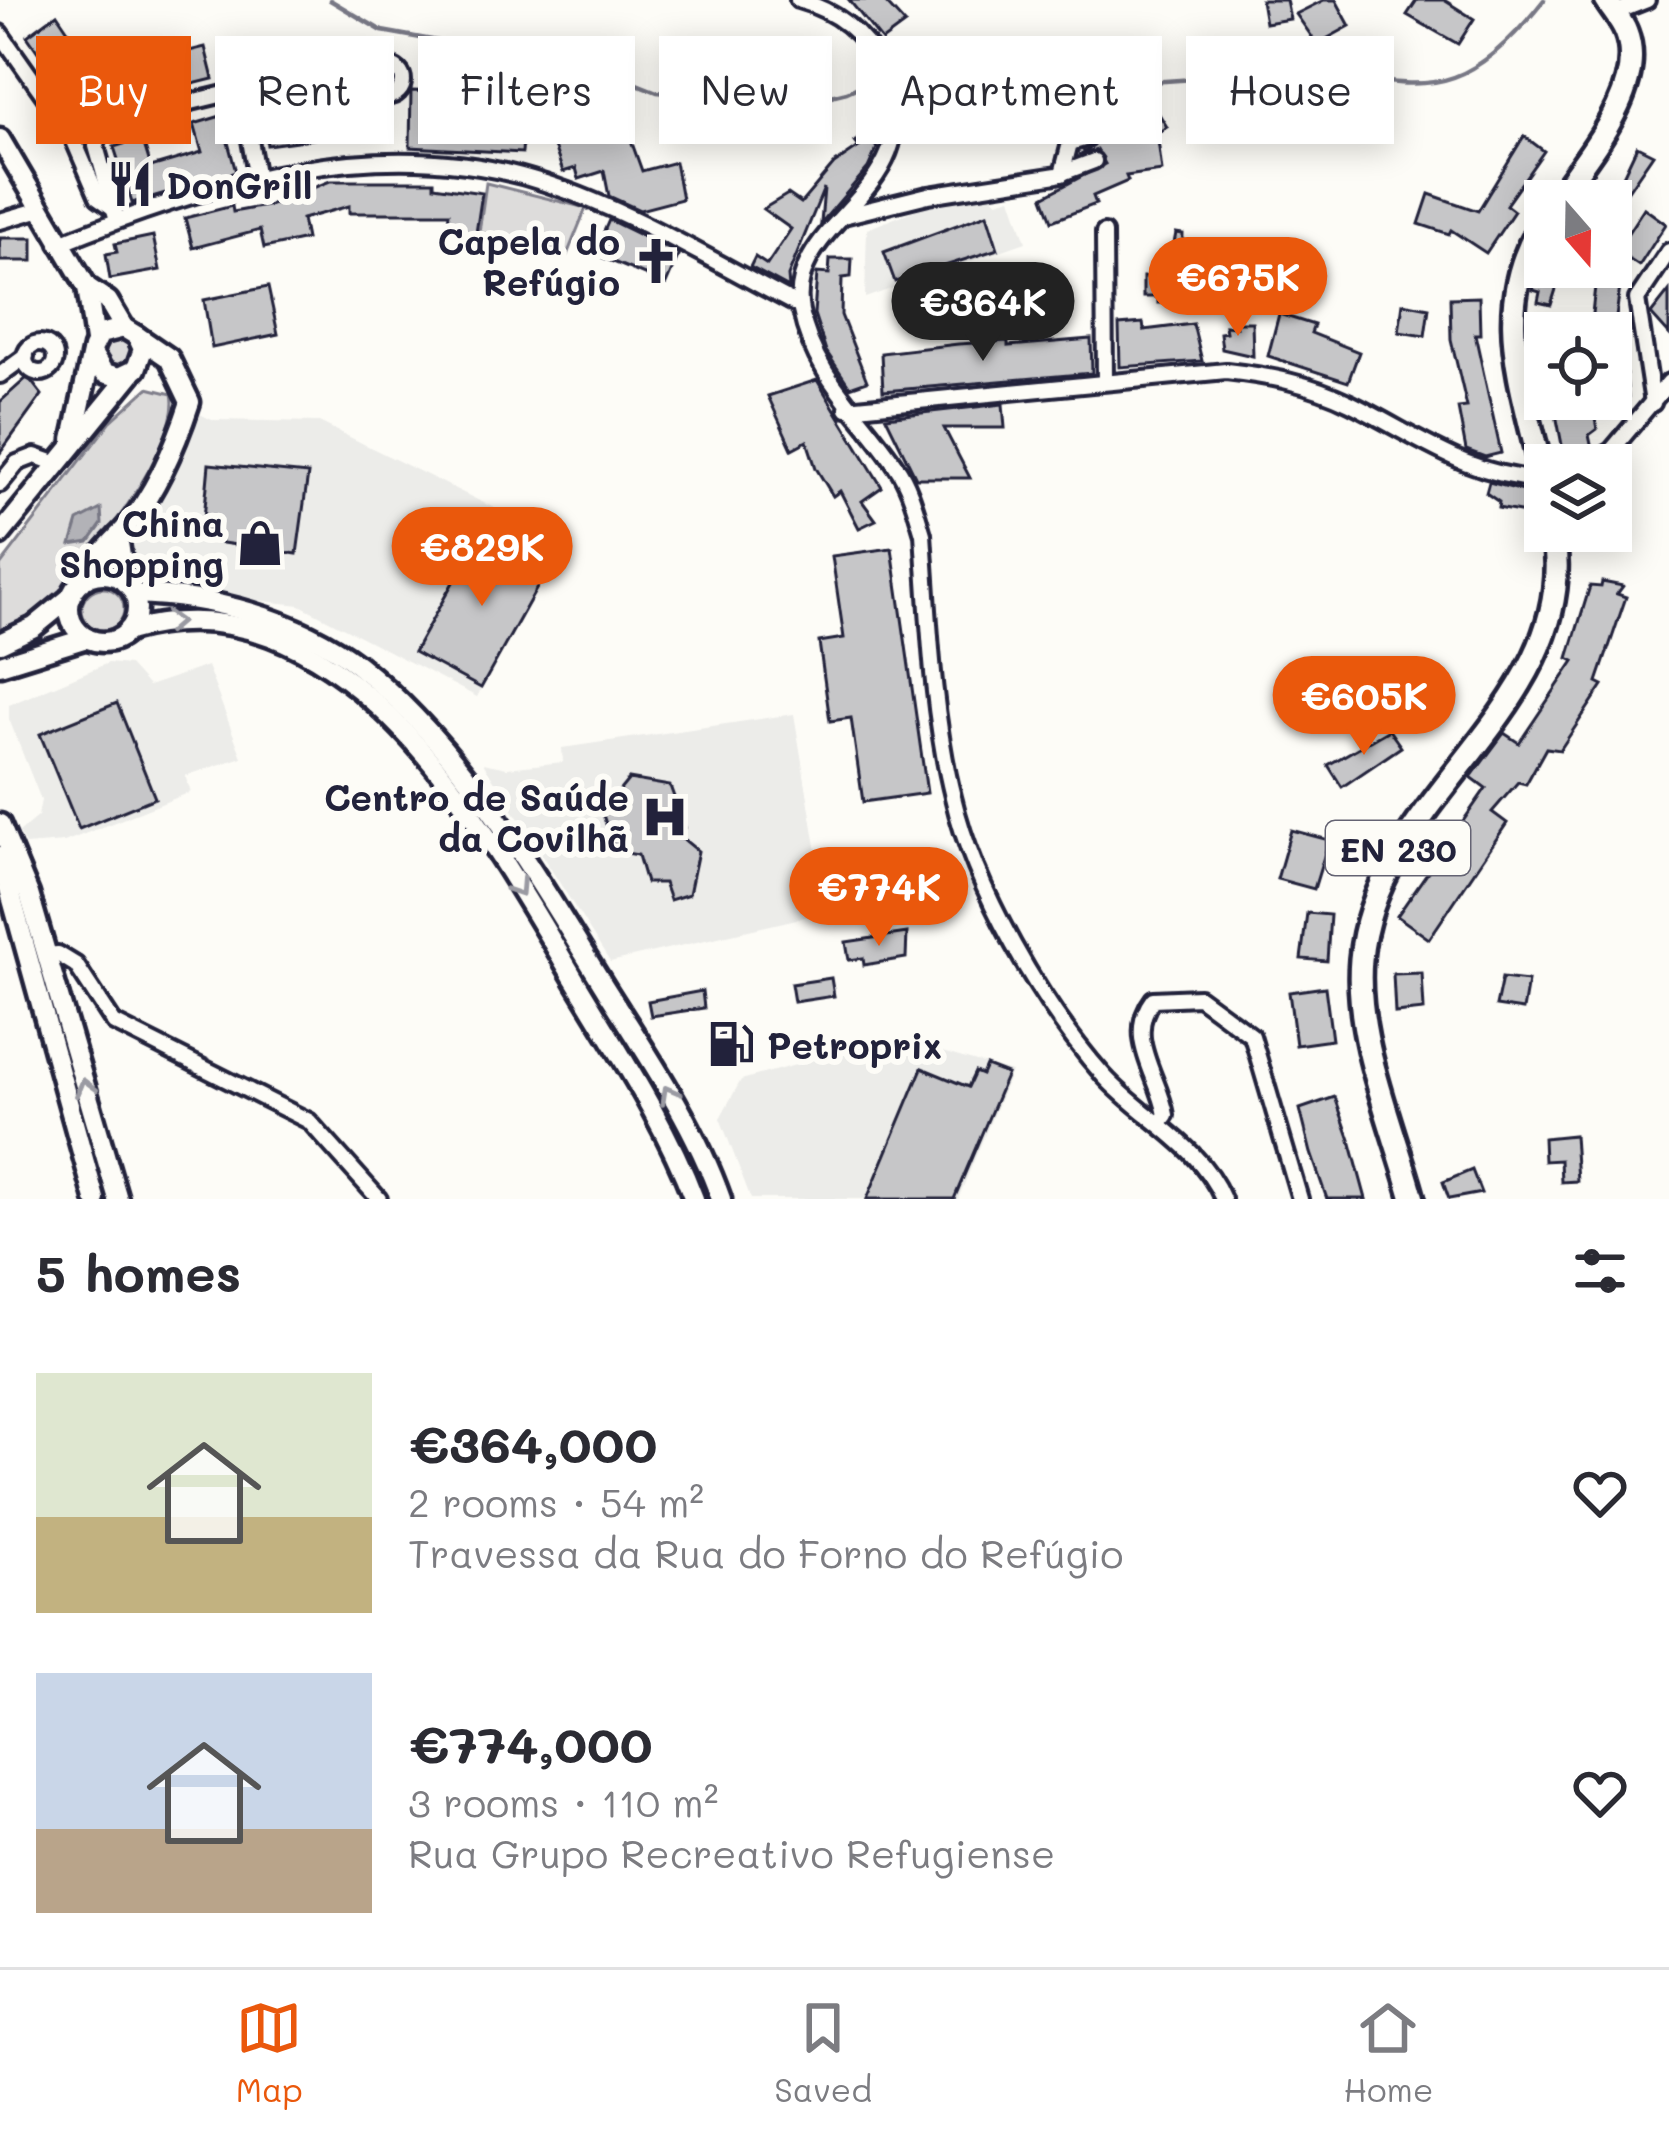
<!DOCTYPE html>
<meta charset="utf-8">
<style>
:root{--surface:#fff;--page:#f2f2f3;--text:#2b2b33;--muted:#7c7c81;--line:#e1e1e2;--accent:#ea580c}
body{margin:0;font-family:Mali,sans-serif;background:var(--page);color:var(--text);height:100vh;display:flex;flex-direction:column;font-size:45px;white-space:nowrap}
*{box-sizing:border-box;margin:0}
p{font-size:39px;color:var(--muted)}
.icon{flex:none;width:66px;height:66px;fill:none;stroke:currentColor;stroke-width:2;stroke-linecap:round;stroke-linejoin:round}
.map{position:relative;height:1199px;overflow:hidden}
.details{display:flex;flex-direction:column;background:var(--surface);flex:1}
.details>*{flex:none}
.guide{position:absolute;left:36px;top:36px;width:1599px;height:108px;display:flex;gap:24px}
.needle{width:78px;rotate:160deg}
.fabs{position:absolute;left:1524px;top:180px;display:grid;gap:24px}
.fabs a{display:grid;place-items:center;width:108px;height:108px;border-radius:0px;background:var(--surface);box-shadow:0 6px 30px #0003;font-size:60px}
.price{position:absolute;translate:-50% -102px;padding:0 27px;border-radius:42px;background:var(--accent);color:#fff;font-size:39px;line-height:78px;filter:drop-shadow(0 3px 6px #0008)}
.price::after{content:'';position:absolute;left:50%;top:72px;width:36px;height:27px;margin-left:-18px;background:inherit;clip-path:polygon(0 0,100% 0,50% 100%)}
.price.on{background:#222;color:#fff}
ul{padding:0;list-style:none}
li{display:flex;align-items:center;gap:36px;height:300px;padding:0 36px}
li span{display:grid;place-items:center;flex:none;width:336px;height:240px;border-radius:0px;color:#555}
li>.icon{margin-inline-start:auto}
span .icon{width:144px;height:144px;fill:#fffc;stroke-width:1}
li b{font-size:51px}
h2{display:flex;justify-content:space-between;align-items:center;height:144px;padding:0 36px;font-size:51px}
.chip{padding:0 42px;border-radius:0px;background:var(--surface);box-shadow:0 6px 30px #0003;font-size:42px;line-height:108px}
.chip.on{background:var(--accent);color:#fff}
.dock{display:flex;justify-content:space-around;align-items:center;height:168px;border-top:3px solid var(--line);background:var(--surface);font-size:33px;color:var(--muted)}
.dock a{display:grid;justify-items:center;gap:6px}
.dock .on{color:var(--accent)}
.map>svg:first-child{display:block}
.built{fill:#ecece9}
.green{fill:#dddcdb;stroke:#807f8b;stroke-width:3}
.water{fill:#b2b2b7;stroke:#787885;stroke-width:3}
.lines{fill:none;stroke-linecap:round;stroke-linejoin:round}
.stream{stroke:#787885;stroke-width:4.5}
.building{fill:#c6c6c8;stroke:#22223b;stroke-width:3}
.street-casing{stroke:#22223b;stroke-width:22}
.secondary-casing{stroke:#22223b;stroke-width:27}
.primary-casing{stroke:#22223b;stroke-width:30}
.street{stroke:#fdfcf7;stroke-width:14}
.secondary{stroke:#fdfcf7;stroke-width:18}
.primary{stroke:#fdfcf7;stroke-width:21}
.oneway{stroke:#9a9aa2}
.labels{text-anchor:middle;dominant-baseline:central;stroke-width:12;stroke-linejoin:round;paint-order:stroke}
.shield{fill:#fdfcf7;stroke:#646373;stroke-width:3}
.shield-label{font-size:33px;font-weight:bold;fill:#22223b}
.poi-label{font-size:36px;font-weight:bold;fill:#22223b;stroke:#fdfcf7;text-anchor:end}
</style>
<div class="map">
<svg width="1669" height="1199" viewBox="0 0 1669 1199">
<rect width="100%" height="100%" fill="#fdfcf7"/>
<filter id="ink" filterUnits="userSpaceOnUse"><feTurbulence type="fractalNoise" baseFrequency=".00833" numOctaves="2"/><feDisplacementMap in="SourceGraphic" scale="24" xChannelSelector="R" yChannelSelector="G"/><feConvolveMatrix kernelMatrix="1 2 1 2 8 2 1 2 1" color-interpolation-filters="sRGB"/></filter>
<g filter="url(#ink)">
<g class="built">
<polygon points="985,191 997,201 1011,197 1026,242 865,298 867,229 940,200"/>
<polygon points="196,412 212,420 319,422 561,541 477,697 300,605 148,588 134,578 124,546"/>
<polygon points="108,663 129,665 148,686 207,666 242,757 185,776 191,792 64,842 25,845 19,832 38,816 41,800 9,719 9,705"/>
<polygon points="794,714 827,912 610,962 483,763 507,768 563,762 562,748"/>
<polygon points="894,1038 1011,1072 958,1199 751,1199 720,1118 741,1080"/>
</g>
<g class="green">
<polygon points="486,183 586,208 567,255 479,232"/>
<circle cx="118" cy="353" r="14"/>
<path d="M148,388L172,394C183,442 88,563 55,600C40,616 20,625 0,634V566L110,422Z"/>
<circle cx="103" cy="609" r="21"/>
</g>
<polygon class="water" points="101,509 102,524 89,542 71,545 78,521"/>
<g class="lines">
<g class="stream">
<polyline points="330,0 382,31 604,71 657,92 794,105 847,92 878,78"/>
<path d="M888,73C926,54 967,74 1005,79C1107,94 1215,72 1318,74C1363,75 1410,93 1454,77C1488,65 1522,28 1544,0"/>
</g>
</g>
<g class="building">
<polygon points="849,0 883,0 905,24 882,41"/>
<polygon points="1261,0 1286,0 1290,19 1265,23"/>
<polygon points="1324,0 1336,0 1350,26 1317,44 1296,14"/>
<polygon points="1417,0 1444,0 1474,19 1458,44 1407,15"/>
<polygon points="57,14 80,48 49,68 27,36"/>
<polygon points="205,47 213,79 109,105 101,73"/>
<polygon points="411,91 445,92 444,117 524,123 522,153 410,147"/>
<polygon points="615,96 642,171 675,162 682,199 640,210 609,196 604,171 579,179 576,168 563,172 549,132 565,126 561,114"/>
<polygon points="1073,97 1107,114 1118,112 1122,129 1156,109 1167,127 1157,133 1162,171 1126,176 1128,181 1093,196 1096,204 1052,221 1043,197 1105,164 1097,150 1079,155 1094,146 1098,136 1091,128 1076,130 1060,102"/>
<polygon points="376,100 379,130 267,145 263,114"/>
<polygon points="221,116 236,172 132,203 114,147 142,138 151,167 202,152 194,124"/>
<polygon points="866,133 877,148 868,168 821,223 824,188 788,276 789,288 750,267 755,257 767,265 791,229 763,209 788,194 801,203 834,164 859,147 855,142"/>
<polygon points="1524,136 1544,151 1506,205 1514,211 1486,253 1451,230 1449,234 1419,224 1429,194 1478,211"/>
<polygon points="1637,146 1653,154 1623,198 1626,201 1614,210 1611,201 1594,201 1604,186 1615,193"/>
<polygon points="330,181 434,181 434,186 482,193 476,233 447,230 449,213 349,213 349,206 302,219 306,239 264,248 260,230 193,248 185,218 232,206 233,212 271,205"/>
<polygon points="1644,208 1666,224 1639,266 1616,251"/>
<polygon points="987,214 998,249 895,282 884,252"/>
<polygon points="609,220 679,254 666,284 594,254"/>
<polygon points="1176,233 1183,234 1181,303 1158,303 1158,297 1143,297 1143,277 1155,277 1156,259 1171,259"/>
<polygon points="153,236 160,270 110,279 106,254 117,252 115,244"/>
<rect x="0" y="238" width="33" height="23"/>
<polygon points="830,259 852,259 851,277 842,278 841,315 867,381 850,387 826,351 814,314 817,273 829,274"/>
<polygon points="1540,267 1563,267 1551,305 1538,302 1540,292 1533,290"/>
<polygon points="1596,277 1621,279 1615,325 1591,323"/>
<polygon points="268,287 278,334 212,348 204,300"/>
<polygon points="1669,291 1669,334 1651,314"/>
<polygon points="1479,297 1480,334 1475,334 1501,453 1485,457 1466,450 1458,408 1467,407 1451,339 1450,298"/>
<polygon points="1403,303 1429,308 1425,336 1399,332"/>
<polygon points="1279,314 1314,325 1311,333 1359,352 1348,382 1268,356"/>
<polygon points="1235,322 1252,322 1253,356 1222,349 1220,333 1226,332 1225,326 1236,327"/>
<polygon points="1143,323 1144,330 1193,324 1202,361 1120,367 1119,325"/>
<polygon points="1091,339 1092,373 883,391 881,353 958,344 1008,341 1008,346"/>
<polygon points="1625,365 1628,397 1611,400 1611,368"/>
<polygon points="28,377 42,395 0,453 0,402"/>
<polygon points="817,380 882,487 862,501 876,520 859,528 840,491 833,496 816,468 807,441 792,449 768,396"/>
<polygon points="1553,399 1591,399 1597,429 1589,435 1592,449 1564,455"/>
<polygon points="1003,404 1005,428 944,428 970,478 916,478 886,417"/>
<polygon points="209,464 308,474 297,554 202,540"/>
<polygon points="1489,482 1531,493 1525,513 1498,508 1499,502 1486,493"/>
<polygon points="480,534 525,558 532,548 553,559 481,688 414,652"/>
<polygon points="892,548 927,793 863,802 851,718 830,721 819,642 844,638 832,556"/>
<polygon points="1602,582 1623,586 1617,594 1626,597 1597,682 1603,685 1560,750 1546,748 1526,784 1518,782 1492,812 1507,823 1429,939 1397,916 1486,788 1471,777 1504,733 1519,743 1574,661 1568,658 1590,586 1601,587"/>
<polygon points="117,703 155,798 79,829 40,734"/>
<polygon points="1389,730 1401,747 1342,787 1328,765"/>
<polygon points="629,779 670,786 685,827 677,834 698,851 689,894 670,900 664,883 646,883 638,855 615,851 602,812"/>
<polygon points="1291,830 1329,840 1314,889 1277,879"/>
<polygon points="1307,913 1330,915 1327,961 1301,959"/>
<polygon points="907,933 906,958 864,965 863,958 849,960 846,942"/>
<polygon points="1422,973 1424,1010 1395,1013 1393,974"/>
<polygon points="831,978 834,996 794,1002 791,984"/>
<polygon points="1502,978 1528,981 1523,1010 1496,1006"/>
<polygon points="1325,987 1332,1040 1296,1045 1289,992"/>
<polygon points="702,991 704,1008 651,1016 648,1001"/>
<polygon points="731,1032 737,1057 717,1062 711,1037"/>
<polygon points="986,1066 1007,1074 954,1199 867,1199 922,1068 968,1087 975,1072 982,1075"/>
<polygon points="1335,1097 1350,1140 1366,1199 1327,1199 1311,1153 1300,1109"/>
<polygon points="1574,1135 1577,1181 1561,1182 1560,1160 1544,1161 1543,1138"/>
<polygon points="1472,1170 1481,1193 1449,1199 1443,1182"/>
</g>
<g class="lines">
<defs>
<g id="street">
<path d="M798,0C834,10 864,32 881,67C941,192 783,216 801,311C814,377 861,413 896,466C910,486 916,511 923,534C929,620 932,713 953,797C974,888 1042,1006 1104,1076C1143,1119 1199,1143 1223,1199"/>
<polyline points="1614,13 1647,0"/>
<polyline points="0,33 71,134 98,197 112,207"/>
<circle cx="388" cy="81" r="15"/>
<polyline points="241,90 257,179"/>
<polyline points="1048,103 1070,143"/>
<polyline points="1062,174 1070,143 1087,138"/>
<polyline points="843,216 928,195 1057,175 1094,161"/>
<polyline points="117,220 96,146 104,123 241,90 376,72"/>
<polyline points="0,221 38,210"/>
<polyline points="1104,233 1105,382"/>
<path d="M58,244C210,182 382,129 545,183C634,212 716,263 799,306"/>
<circle cx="40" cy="358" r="15"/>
<polyline points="0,375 26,356"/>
<polyline points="1653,403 1637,299 1669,251"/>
<path d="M847,408L1226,371C1270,376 1309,383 1350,403C1417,436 1468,477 1545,480"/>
<polyline points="1588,465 1611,451 1669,382"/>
<polyline points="0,484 17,463 35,456 55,463"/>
<polyline points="46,955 58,954 76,965 114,1023 309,1121 379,1199"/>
<path d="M1159,1124L1166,1115C1159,1075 1124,1037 1153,999L1199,997L1252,1036L1300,1199"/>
</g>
<g id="secondary">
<polyline points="0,139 87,287 108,301 124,328"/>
<polyline points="87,287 95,341"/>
<polyline points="73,439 93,348 100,334 124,328 137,336 143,349 136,369 119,377 104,373 93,355"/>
<polyline points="0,535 132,373"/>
<polyline points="118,536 125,583"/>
<circle cx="103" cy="608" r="34"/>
<path d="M86,579C96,559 105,549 119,535C152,502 176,445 190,402L169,358L137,336"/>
<path d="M134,594C209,596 297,618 358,665C464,749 536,877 607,991C649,1057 695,1125 721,1199"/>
<path d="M128,631C344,569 486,830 576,982C618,1052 665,1122 694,1199"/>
<polyline points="0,643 34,627 72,596"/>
<polyline points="0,665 87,638"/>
<polyline points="0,824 29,894 118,1199"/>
<polyline points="0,856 95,1199"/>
</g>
<g id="primary">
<path d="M1556,201C1585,158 1648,88 1626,32C1622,21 1612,10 1606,0"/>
<path d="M1545,218C1485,309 1526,391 1545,489"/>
<path d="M1413,1199C1393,1125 1354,1037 1361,959C1375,795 1585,705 1553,531"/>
</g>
</defs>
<use href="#street" class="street-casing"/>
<use href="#secondary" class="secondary-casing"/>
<use href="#primary" class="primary-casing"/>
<use href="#street" class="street"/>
<use href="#secondary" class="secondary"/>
<use href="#primary" class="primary"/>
</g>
<defs><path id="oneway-chevron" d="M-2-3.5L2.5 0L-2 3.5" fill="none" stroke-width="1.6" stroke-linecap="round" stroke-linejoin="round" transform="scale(3)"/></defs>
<g class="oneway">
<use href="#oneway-chevron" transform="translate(174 622) rotate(-3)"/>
<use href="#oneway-chevron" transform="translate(518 888) rotate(57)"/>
<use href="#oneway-chevron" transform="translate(85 1087) rotate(-106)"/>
<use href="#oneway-chevron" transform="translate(669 1094) rotate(-119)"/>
</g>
</g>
<defs>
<symbol id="restaurant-bare" viewBox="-9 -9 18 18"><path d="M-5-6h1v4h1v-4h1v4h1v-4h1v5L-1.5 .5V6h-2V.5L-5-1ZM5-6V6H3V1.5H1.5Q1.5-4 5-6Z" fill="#22223b" stroke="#fdfcf7" stroke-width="2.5" paint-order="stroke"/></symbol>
<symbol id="church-bare" viewBox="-9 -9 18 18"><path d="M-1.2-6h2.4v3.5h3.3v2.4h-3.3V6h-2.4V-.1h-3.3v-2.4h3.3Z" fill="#22223b" stroke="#fdfcf7" stroke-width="2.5" paint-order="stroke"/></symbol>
<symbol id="shop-bare" viewBox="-9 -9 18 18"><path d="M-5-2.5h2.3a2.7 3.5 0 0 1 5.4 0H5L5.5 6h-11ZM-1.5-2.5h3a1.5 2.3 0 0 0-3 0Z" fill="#22223b" stroke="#fdfcf7" stroke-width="2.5" paint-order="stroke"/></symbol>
<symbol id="hospital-bare" viewBox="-9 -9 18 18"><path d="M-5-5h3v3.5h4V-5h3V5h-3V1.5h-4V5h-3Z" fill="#22223b" stroke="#fdfcf7" stroke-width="2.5" paint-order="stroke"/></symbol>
<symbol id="fuel-bare" viewBox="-9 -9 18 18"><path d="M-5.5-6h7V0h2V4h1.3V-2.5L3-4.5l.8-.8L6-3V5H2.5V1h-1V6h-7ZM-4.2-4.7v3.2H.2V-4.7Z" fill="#22223b" stroke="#fdfcf7" stroke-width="2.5" paint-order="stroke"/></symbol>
</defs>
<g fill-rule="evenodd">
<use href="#restaurant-bare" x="97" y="151" width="66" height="66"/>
<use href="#church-bare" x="623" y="228" width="66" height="66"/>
<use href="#shop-bare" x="227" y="510" width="66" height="66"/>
<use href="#hospital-bare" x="632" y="784" width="66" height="66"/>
<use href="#fuel-bare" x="698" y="1011" width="66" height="66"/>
</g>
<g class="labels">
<rect class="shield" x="1326" y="821" width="144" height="54" rx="9"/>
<g class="shield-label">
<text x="1398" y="848">EN 230</text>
</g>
<g class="poi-label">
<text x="166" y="184" text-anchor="start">DonGrill</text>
<text x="620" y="240">Capela do<tspan x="620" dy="41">Refúgio</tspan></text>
<text x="224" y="522">China<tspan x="224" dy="41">Shopping</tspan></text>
<text x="629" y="796">Centro de Saúde<tspan x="629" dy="41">da Covilhã</tspan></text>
<text x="767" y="1044" text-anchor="start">Petroprix</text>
</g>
</g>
</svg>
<div class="fabs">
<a><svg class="needle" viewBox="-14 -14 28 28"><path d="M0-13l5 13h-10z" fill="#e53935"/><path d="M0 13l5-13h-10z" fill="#7c7c81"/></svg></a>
<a><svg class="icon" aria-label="locate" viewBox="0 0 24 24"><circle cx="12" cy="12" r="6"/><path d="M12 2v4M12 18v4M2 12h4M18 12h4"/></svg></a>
<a><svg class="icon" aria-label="layers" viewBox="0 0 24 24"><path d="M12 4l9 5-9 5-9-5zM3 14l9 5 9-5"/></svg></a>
</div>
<b class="price" style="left:1238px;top:339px">€675K</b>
<b class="price on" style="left:983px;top:364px">€364K</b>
<b class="price" style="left:482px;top:609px">€829K</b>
<b class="price" style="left:1364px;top:758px">€605K</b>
<b class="price" style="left:879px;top:949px">€774K</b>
<div class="guide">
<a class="chip on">Buy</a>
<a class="chip">Rent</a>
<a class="chip">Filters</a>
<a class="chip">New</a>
<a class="chip">Apartment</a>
<a class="chip">House</a>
</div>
</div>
<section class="details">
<h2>5 homes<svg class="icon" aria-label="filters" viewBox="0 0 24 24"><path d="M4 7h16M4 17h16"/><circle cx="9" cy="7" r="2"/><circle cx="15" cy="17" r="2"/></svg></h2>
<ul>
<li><span style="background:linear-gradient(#dfe7d0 60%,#c2b280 0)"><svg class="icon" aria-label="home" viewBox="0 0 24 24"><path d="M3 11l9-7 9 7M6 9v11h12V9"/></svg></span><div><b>€364,000</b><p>2 rooms · 54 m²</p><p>Travessa da Rua do Forno do Refúgio</p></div><svg class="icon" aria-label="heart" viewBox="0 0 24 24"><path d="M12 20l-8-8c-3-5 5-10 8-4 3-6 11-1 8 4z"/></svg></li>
<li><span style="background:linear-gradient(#c9d6e8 65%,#b9a48a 0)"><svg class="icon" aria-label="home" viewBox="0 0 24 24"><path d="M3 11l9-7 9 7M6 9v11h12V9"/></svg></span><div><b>€774,000</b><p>3 rooms · 110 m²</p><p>Rua Grupo Recreativo Refugiense</p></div><svg class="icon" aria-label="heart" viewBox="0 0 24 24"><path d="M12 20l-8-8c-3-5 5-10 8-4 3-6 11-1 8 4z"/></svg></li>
</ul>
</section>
<nav class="dock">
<a class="on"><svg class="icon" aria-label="map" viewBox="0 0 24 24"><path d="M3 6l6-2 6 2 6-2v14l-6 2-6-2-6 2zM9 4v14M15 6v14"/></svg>Map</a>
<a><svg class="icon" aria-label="saved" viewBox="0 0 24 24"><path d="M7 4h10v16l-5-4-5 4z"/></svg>Saved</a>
<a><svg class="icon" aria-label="home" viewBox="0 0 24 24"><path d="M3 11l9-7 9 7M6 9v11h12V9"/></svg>Home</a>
</nav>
